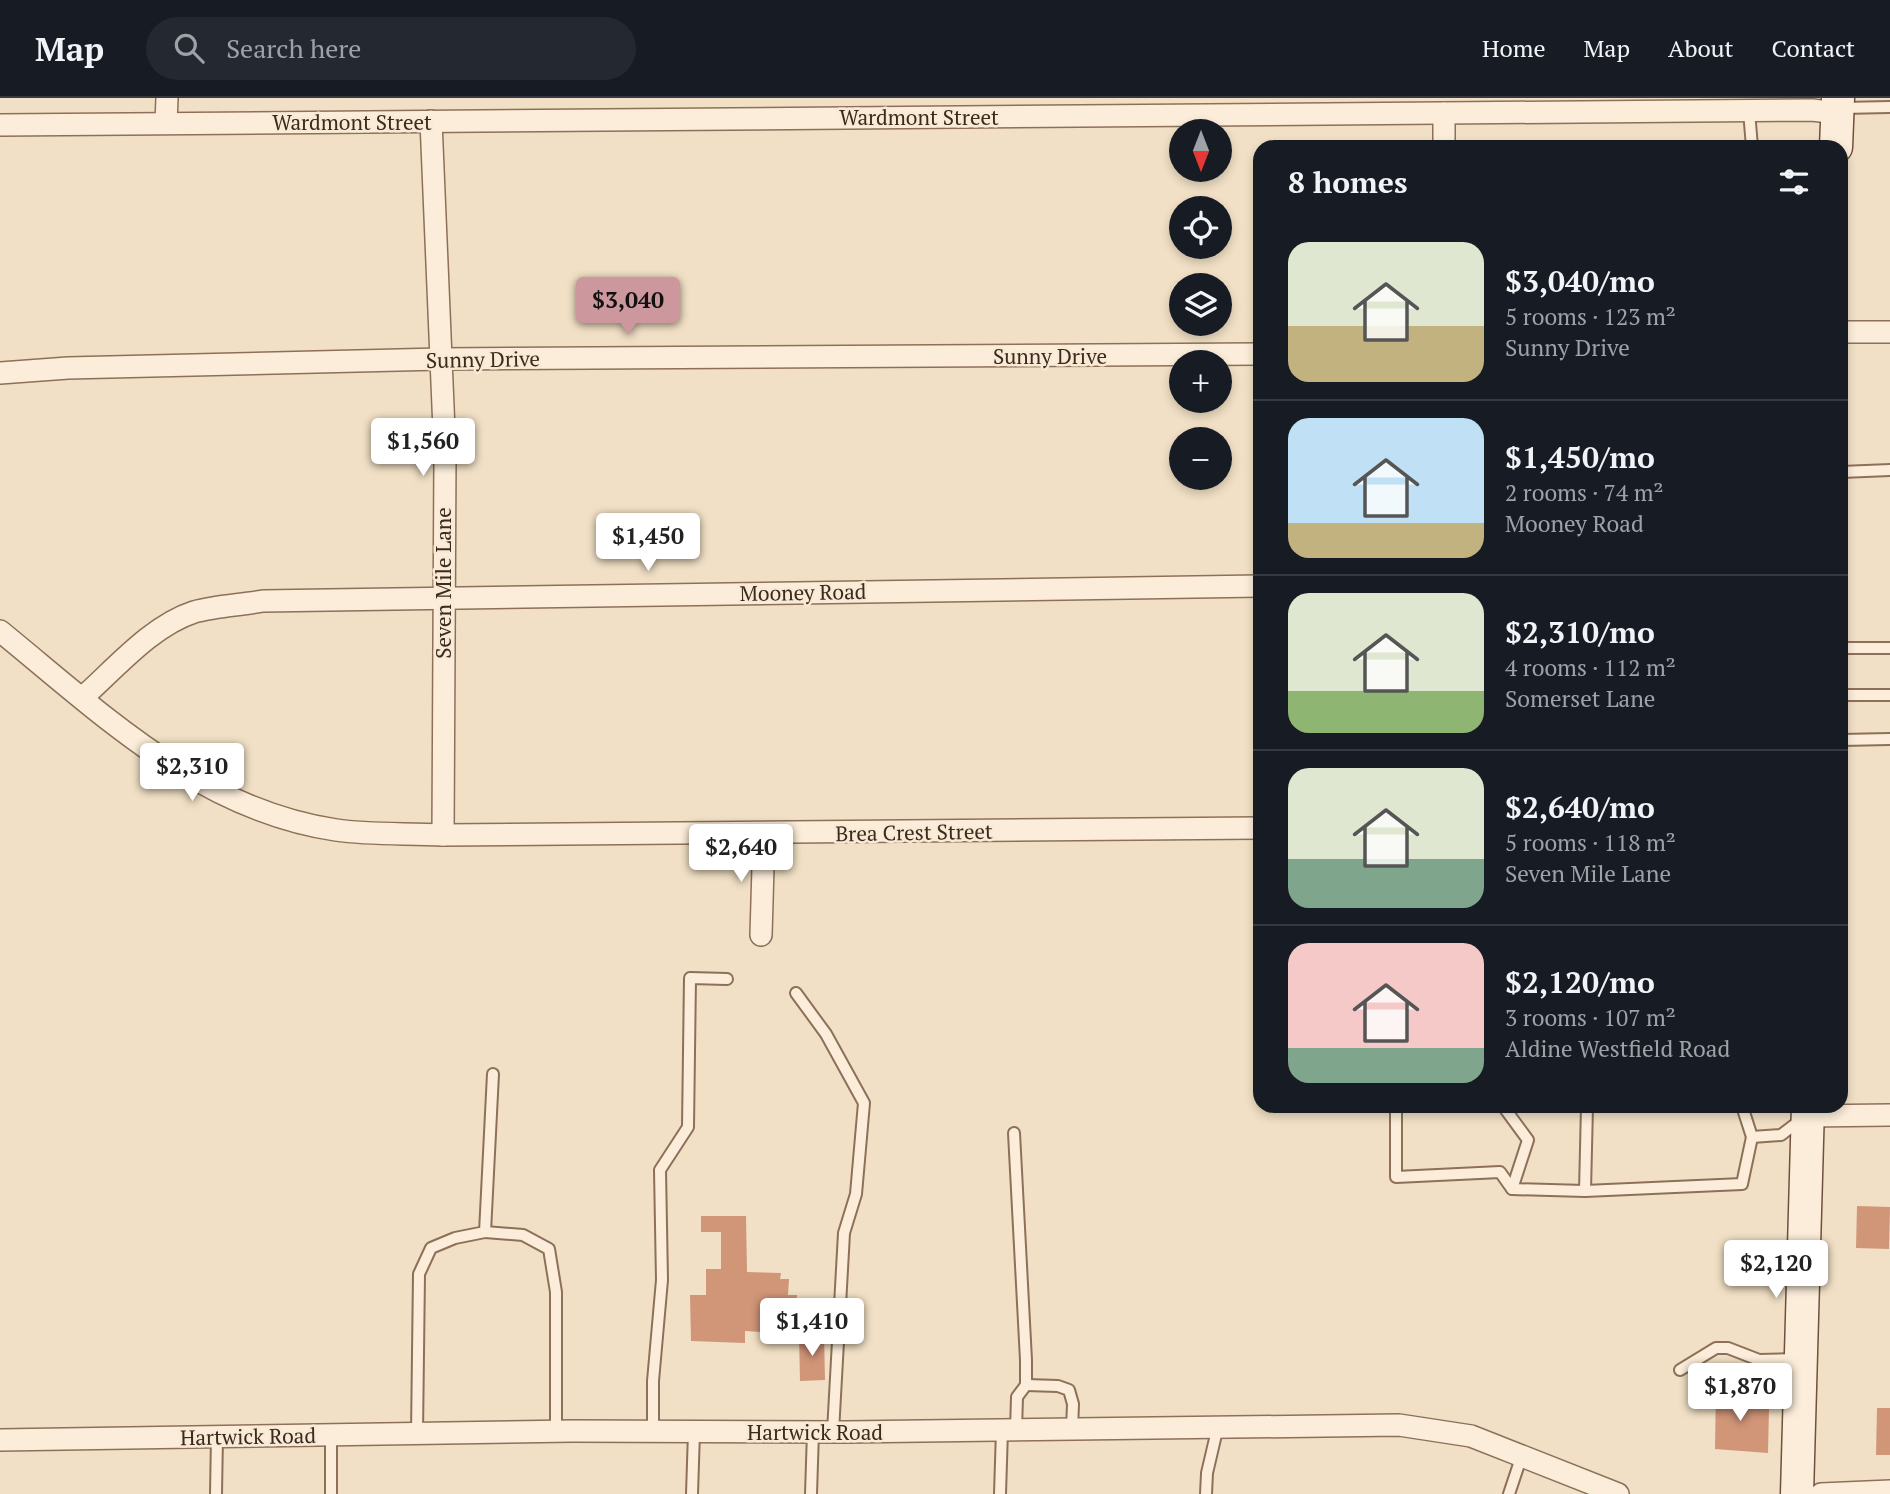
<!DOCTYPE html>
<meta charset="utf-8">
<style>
:root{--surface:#171b24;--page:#242831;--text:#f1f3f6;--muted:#9ea1a6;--line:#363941;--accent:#cd979e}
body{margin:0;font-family:"PT Serif",serif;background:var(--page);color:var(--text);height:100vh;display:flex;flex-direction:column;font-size:26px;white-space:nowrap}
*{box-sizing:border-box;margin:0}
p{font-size:23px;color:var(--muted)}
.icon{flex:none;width:38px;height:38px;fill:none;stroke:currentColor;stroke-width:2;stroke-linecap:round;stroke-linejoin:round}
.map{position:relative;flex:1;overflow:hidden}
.details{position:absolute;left:1253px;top:42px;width:595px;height:973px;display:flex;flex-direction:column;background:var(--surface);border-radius:21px;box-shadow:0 4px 10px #0003}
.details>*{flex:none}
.needle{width:46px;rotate:180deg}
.fabs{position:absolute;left:1169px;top:21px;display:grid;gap:14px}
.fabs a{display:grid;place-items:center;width:63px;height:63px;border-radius:50%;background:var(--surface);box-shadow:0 4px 10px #0003;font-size:35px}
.price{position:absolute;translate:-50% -60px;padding:0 16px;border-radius:7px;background:#fff;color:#222;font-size:23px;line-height:46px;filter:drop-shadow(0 2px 4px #0008)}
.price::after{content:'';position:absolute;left:50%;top:42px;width:21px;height:16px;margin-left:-10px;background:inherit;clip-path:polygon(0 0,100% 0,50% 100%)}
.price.selected{background:var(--accent);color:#111}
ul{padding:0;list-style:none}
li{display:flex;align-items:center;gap:21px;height:175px;padding:0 35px}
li+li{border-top:2px solid var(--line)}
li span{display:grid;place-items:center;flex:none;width:196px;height:140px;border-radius:21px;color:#555}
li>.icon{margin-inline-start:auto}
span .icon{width:84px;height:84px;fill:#fffc;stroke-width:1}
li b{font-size:30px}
h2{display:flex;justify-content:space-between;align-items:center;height:84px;padding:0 35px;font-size:30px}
header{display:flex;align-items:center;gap:42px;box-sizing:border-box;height:98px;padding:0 35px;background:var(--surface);border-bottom:2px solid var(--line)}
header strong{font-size:33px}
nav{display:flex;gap:38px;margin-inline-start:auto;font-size:24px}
.search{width:490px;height:63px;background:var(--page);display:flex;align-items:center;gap:18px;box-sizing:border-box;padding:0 24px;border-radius:38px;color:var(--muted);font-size:26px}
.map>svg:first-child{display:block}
.building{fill:#d19578}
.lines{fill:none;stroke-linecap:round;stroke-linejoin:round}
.lane-casing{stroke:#8d7059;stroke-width:14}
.street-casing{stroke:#8d7059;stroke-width:24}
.secondary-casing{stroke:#6f513d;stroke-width:35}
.lane{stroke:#fbedd9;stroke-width:10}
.street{stroke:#fbedd9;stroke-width:21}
.secondary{stroke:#fbedd9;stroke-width:32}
.labels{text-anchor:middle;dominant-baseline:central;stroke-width:5;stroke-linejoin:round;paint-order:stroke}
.street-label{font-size:21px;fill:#3c2a1e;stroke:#f8ead5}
</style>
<header>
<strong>Map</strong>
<div class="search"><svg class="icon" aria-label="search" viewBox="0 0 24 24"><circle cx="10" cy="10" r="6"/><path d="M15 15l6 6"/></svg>Search here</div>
<nav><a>Home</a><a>Map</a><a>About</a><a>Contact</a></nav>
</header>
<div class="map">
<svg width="1890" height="1396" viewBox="0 0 1890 1396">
<rect width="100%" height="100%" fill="#f1e0c5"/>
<g class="building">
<polygon points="1857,1108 1890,1109 1889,1151 1856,1150"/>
<polygon points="701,1118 746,1118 747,1174 781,1175 780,1181 789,1181 788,1197 797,1197 795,1236 745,1233 745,1245 691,1243 690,1197 706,1197 706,1171 721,1171 721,1134 701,1134"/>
<polygon points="824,1236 825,1282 800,1283 799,1237"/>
<polygon points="1716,1287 1742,1287 1742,1309 1769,1310 1768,1355 1715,1351"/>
<polygon points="1877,1310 1890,1310 1890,1357 1876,1357"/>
</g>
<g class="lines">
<defs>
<g id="lane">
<polyline points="1841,10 1890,9"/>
<polyline points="1749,13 1752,49"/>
<polyline points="1841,374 1890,372"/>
<polyline points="1841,550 1890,550"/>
<polyline points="1841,597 1890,597"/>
<polyline points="1841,642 1890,641"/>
<polyline points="796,895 826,936 864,1005 856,1096 844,1135 833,1334"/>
<polyline points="1396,1008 1396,1079 1500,1074 1512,1091 1585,1093 1742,1086 1752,1039 1742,1008"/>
<polyline points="1457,1008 1465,1008"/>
<polyline points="1503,1008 1528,1042 1512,1091"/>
<polyline points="1014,1035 1026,1262 1026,1287 1017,1299 1016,1332"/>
<polyline points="1752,1039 1781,1037 1802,1021"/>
<polyline points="1585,1093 1587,1008"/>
<polyline points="485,1134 523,1137 549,1151 556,1194 556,1333"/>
<polyline points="1680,1272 1716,1250 1728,1250 1759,1262 1797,1261"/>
<polyline points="1026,1287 1058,1288 1069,1292 1073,1306 1072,1331"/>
<polyline points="653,1333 653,1283 662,1182 660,1072 688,1029 690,880 727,881"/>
<polyline points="417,1335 419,1176 431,1150 455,1140 485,1134 493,976"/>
<polyline points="216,1396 217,1338"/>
<polyline points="331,1396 331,1337"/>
<polyline points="692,1396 694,1334"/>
<polyline points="811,1396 813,1334"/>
<polyline points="1000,1396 1002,1332"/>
<polyline points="1206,1396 1207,1375 1218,1328"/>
<polyline points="1509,1396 1522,1357"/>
</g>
<g id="street">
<polyline points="1444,15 1444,49"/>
<polyline points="431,23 445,356 443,737"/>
<polyline points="166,25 167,0"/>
<polyline points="0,27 1812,12 1838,15"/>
<polyline points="1841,234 1890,234"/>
<polyline points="0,275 68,270 440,261 1260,256"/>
<path d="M0,533C102,616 200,712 336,732C370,737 407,735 443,737L1260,730"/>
<path d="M82,600C115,571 151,528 194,514C215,508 241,507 263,503L1260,488"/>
<polyline points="761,837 764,735"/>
<polyline points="1807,1018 1890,1017"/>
<polyline points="0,1342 572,1333 846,1334 1399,1327 1471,1338 1618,1396"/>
<polyline points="1821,1396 1890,1393"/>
</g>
<g id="secondary">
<polyline points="1836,49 1838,0"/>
<polyline points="1797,1396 1808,1008"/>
</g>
</defs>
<use href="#lane" class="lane-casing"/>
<use href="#street" class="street-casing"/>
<use href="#secondary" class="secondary-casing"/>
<use href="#lane" class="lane"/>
<use href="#street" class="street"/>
<use href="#secondary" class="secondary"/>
</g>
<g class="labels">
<g class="street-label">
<text x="919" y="19">Wardmont Street</text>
<text x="352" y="24">Wardmont Street</text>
<text x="1050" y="258">Sunny Drive</text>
<text transform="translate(483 261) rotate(-1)">Sunny Drive</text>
<text transform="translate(443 485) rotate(-90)">Seven Mile Lane</text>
<text transform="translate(803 494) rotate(-1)">Mooney Road</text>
<text transform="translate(914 734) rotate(-1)">Brea Crest Street</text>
<text x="815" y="1334">Hartwick Road</text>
<text transform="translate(248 1338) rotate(-1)">Hartwick Road</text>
</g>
</g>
</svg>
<div class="fabs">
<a><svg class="needle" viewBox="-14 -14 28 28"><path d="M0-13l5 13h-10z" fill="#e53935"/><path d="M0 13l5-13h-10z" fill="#9ea1a6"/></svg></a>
<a><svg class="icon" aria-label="locate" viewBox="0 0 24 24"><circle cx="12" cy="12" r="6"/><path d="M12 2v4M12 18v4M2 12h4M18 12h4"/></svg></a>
<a><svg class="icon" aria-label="layers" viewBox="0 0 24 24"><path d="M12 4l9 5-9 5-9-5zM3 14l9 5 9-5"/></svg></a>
<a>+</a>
<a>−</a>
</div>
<b class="price selected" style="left:628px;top:239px">$3,040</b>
<b class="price" style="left:423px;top:380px">$1,560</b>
<b class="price" style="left:648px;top:475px">$1,450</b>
<b class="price" style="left:192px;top:705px">$2,310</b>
<b class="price" style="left:741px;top:786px">$2,640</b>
<b class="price" style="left:1776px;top:1202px">$2,120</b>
<b class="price" style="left:812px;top:1260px">$1,410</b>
<b class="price" style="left:1740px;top:1325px">$1,870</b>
<section class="details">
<h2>8 homes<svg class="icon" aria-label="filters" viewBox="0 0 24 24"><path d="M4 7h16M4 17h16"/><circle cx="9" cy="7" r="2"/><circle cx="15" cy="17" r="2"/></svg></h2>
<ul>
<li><span style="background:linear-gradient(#dfe7d0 60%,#c2b280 0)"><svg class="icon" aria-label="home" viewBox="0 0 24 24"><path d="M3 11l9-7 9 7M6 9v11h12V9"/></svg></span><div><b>$3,040/mo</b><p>5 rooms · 123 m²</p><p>Sunny Drive</p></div></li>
<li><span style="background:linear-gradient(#bfe0f5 75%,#c2b280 0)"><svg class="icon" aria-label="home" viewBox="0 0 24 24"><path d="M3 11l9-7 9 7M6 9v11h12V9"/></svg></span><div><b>$1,450/mo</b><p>2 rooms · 74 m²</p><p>Mooney Road</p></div></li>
<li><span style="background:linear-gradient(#dfe7d0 70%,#8fb573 0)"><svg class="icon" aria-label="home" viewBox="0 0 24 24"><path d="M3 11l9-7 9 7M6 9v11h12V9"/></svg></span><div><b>$2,310/mo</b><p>4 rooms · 112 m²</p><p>Somerset Lane</p></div></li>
<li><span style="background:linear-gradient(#dfe7d0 65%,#7fa58c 0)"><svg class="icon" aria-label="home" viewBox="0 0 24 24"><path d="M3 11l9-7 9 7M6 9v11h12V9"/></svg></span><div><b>$2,640/mo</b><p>5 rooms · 118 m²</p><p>Seven Mile Lane</p></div></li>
<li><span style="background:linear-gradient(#f6c9c9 75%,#7fa58c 0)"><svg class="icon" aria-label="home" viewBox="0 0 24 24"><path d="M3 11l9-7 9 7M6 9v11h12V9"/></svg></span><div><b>$2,120/mo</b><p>3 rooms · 107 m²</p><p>Aldine Westfield Road</p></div></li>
</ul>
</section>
</div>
